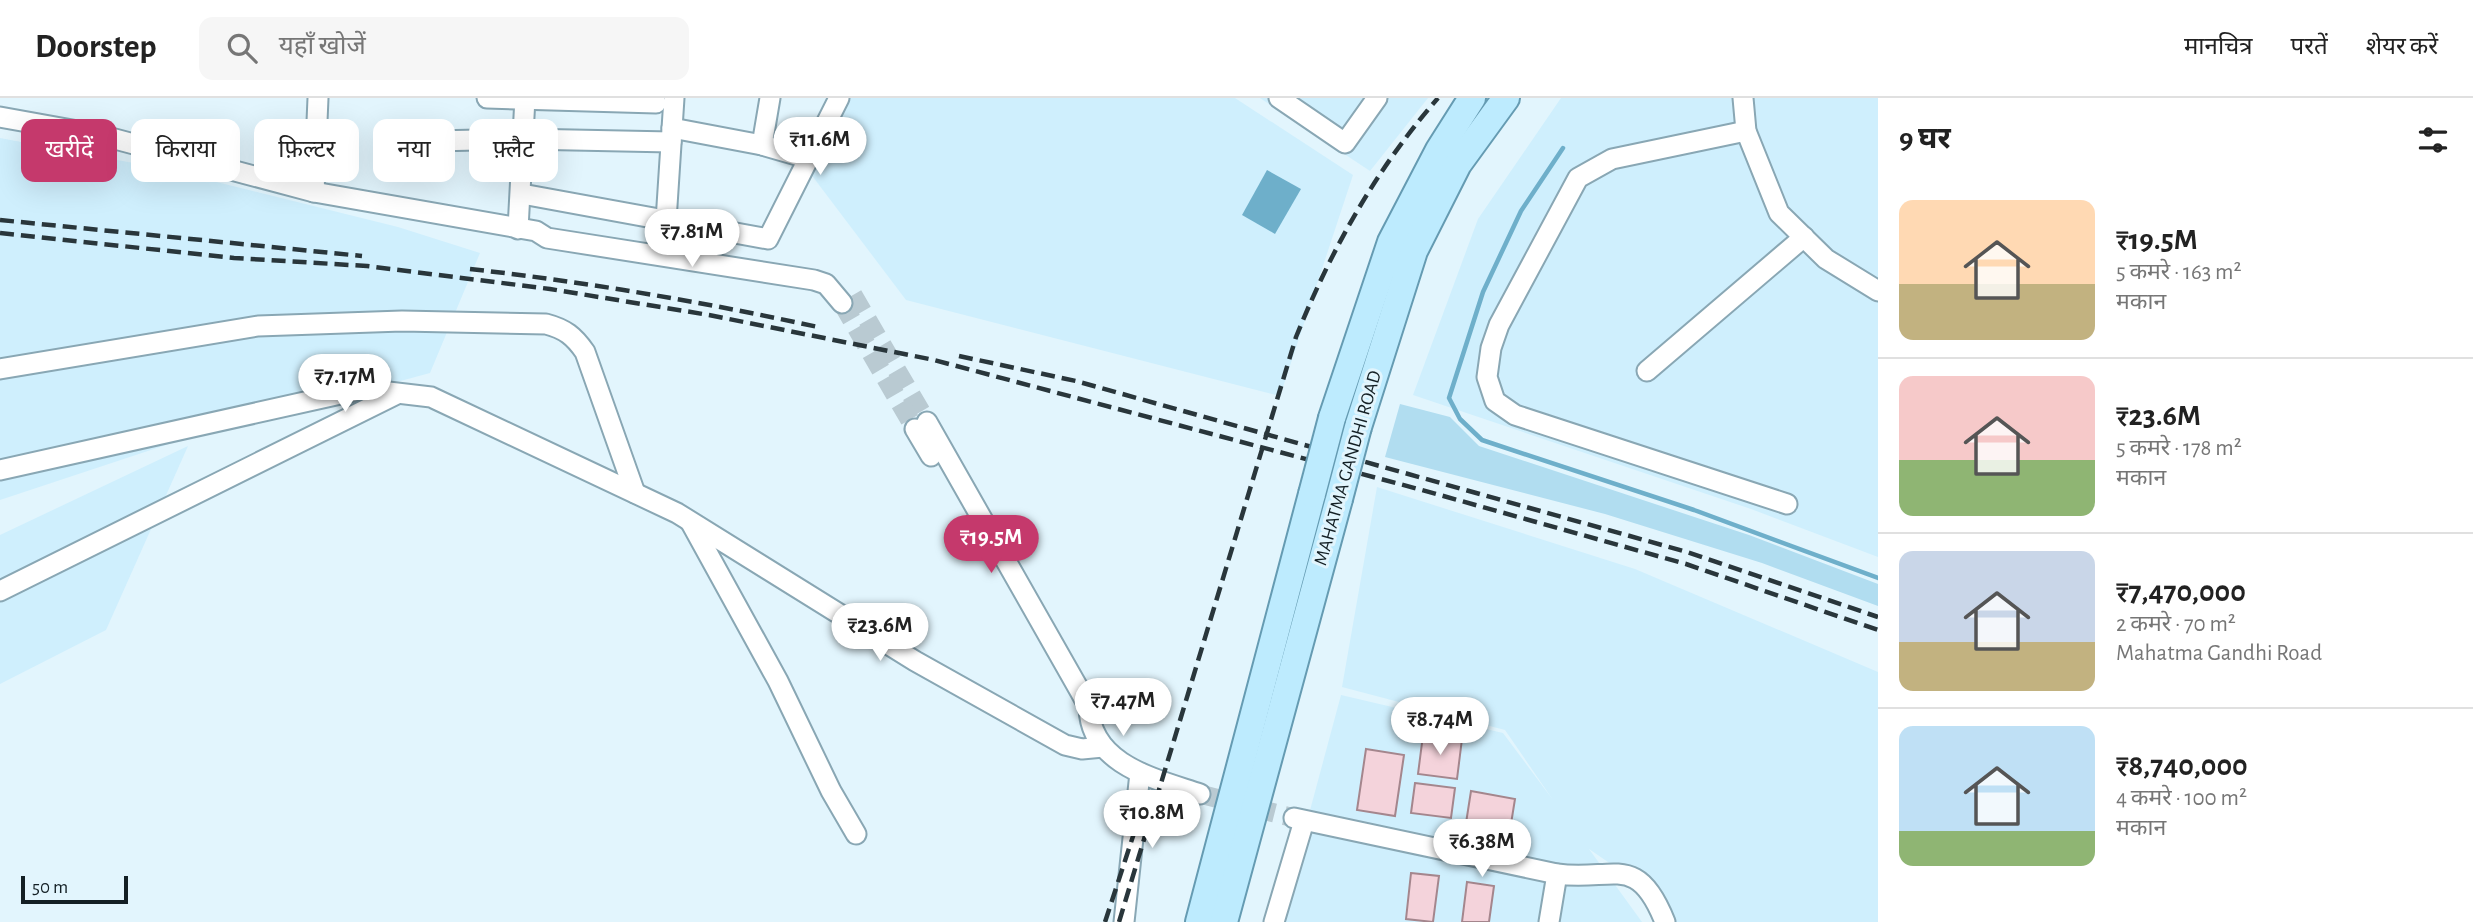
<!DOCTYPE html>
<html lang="hi">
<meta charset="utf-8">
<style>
:root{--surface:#fff;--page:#f6f6f6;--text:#222;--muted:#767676;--line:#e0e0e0;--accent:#c5396c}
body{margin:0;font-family:"Alegreya Sans","Noto Sans Devanagari",sans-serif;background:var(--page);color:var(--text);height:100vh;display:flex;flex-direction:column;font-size:26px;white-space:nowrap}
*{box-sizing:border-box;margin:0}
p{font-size:23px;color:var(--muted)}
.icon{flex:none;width:38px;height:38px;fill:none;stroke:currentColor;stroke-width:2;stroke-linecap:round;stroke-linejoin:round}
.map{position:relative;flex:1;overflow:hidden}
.panel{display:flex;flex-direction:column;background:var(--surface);width:595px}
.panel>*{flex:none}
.hud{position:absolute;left:21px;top:21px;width:665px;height:63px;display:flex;gap:14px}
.scale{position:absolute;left:21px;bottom:18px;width:107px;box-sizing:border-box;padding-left:7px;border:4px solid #131f24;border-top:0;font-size:19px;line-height:24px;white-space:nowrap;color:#131f24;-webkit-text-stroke:5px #e2f5fd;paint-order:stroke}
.price{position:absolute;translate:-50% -60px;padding:0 16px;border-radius:24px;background:#fff;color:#222;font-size:23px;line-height:46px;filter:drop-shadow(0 2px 4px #0008)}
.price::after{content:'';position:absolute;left:50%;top:42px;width:21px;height:16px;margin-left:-10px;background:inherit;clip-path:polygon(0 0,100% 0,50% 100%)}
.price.selected{background:var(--accent);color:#fff}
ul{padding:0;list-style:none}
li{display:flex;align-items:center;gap:21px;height:175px;padding:0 21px}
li+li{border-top:2px solid var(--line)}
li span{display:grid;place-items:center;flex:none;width:196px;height:140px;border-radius:14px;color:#555}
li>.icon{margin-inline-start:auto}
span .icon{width:84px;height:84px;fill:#fffc;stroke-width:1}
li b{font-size:30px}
h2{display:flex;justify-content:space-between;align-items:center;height:84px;padding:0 21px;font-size:30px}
.chip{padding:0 24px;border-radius:14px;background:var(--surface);box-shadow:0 7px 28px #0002;font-size:24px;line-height:63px}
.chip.selected{background:var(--accent);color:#fff}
header{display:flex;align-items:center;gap:42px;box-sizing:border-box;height:98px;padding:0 35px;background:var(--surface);border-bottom:2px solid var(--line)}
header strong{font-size:33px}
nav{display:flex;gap:38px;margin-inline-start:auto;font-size:24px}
.search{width:490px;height:63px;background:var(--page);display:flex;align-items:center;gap:18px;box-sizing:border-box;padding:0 24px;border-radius:14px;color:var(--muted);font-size:26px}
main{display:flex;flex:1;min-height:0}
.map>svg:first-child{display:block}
.built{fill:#cfeffd}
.green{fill:#b1ddf0}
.water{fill:#6eafca}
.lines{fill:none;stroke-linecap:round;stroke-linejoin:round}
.stream{stroke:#6eafca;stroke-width:4.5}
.building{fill:#f4d3db;stroke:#a4868d;stroke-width:2}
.minor-tunnel{stroke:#b9cad2;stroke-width:19;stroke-dasharray:19 10;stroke-linecap:butt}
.minor-casing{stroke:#89a7b4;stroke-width:23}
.major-casing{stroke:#659bb2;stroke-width:30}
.minor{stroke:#fff;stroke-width:19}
.major{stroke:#bdebfe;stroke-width:26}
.rail{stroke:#29363b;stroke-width:4.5;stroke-dasharray:14 7;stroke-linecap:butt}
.major-bridge-casing{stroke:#659bb2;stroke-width:30;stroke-linecap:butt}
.major-bridge{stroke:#bdebfe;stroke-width:26}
.labels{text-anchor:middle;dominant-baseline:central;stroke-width:6;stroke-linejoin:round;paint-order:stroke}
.street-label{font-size:19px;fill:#131f24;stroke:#e2f5fd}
</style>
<header>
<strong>Doorstep</strong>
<div class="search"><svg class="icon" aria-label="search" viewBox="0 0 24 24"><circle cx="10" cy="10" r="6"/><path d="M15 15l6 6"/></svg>यहाँ खोजें</div>
<nav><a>मानचित्र</a><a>परतें</a><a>शेयर करें</a></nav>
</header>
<main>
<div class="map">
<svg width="1878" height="824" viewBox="0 0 1878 824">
<rect width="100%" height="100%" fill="#e2f5fd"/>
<g class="built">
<polygon points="850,0 1235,0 1353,77 1280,298 906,202 810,75"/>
<polygon points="1260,0 1428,0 1370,73"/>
<polygon points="1561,0 1878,0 1878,459 1751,411 1413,297 1478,121"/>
<polygon points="0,40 160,70 398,129 480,155 430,275 175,344 0,402"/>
<polygon points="188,348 106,532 0,586 0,437"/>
<polygon points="1377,389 1635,471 1878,574 1878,824 1669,824 1662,801 1589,751 1642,824 1280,824 1341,597 1503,635 1553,702 1505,632 1342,589"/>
</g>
<polygon class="green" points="1400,306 1450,319 1479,348 1749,437 1878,486 1878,508 1762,465 1605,416 1385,359"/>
<polygon class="water" points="1267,72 1301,91 1275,136 1242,117"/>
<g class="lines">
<polyline class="stream" points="1563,50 1521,113 1483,194 1449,300 1460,321 1482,342 1694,412 1878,480"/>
</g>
<g class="building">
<polygon points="1423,637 1462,641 1457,681 1418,676"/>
<polygon points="1366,651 1404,657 1395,718 1357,712"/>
<polygon points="1415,685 1455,690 1451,720 1411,715"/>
<polygon points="1471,693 1515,701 1510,732 1466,725"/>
<polygon points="1411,775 1439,778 1433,824 1406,821"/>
<polygon points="1467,784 1494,788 1489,824 1462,824"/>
</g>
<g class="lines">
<g class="minor-tunnel">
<polyline points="853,197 927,324"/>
<polyline points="842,205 915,331"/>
<polyline points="1200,696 1294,720"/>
</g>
<defs>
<g id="minor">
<polyline points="487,0 656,5"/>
<polyline points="1279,0 1345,45 1377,0"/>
<polyline points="1743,0 1746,33 1779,115 1826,161 1878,193"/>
<polyline points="0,19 100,37 314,94 536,133 547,140 814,182 826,186 842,205"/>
<polyline points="672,30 762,47 807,60"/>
<polyline points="1746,33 1612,61 1578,80 1499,227 1491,250 1487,279 1495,303 1515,317 1787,406"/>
<polyline points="391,44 524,41 671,44"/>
<polyline points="762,47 770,0"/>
<polyline points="314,94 318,0"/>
<polyline points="522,96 768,141 839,0"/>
<polyline points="666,123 674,0"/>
<polyline points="518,131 525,0"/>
<path d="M0,271L258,228L402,223L546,226C565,231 574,238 585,254L635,395"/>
<polyline points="1647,273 1804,139"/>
<path d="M927,324L1089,609C1090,667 1156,681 1200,696"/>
<polyline points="915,331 931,358"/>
<polyline points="0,372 363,291 431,299 677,415 915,563 1065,647 1082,651 1103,649"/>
<polyline points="691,425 778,583 831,693 856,736"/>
<polyline points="0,493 397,296"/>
<path d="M1294,720L1557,776C1613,784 1637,753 1665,824"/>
<polyline points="1124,824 1140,675"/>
<polyline points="1274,824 1304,723"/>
<polyline points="1549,824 1557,776"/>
</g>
<g id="major">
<polyline points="1332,320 1391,144 1439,52 1472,0"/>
<polyline points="1358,329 1414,153 1458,66 1506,0"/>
<polyline points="1199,824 1312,396"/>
<polyline points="1224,824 1339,401"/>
</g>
</defs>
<use href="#minor" class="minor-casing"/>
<use href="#major" class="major-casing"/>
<use href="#minor" class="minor"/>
<use href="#major" class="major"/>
<g class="rail">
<polyline points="0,122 362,158"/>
<polyline points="0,135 234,160 367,168 550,191 709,217 934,262 1422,392 1686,466 1878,532"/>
<path d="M470,171C587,184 703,204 818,229"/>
<polyline points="959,258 1076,283 1687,454 1878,519"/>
<polyline points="1105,824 1137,726"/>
<path d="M1119,824L1296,239C1331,152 1376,71 1438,0"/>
</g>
<defs>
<g id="major-bridge">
<polyline points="1312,396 1332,320"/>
<polyline points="1339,401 1358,329"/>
</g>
</defs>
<use href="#major-bridge" class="major-bridge-casing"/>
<use href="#major-bridge" class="major-bridge"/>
</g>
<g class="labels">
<g class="street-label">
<text transform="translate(1348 370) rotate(-74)">MAHATMA GANDHI ROAD</text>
</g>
</g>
</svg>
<div class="scale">50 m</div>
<b class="price" style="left:820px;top:79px">₹11.6M</b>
<b class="price" style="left:692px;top:171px">₹7.81M</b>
<b class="price" style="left:345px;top:316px">₹7.17M</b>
<b class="price selected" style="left:991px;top:477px">₹19.5M</b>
<b class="price" style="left:880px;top:565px">₹23.6M</b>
<b class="price" style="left:1123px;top:640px">₹7.47M</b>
<b class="price" style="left:1440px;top:659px">₹8.74M</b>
<b class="price" style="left:1152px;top:752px">₹10.8M</b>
<b class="price" style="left:1482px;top:781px">₹6.38M</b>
<div class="hud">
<a class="chip selected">खरीदें</a>
<a class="chip">किराया</a>
<a class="chip">फ़िल्टर</a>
<a class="chip">नया</a>
<a class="chip">फ़्लैट</a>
</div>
</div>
<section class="panel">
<h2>9 घर<svg class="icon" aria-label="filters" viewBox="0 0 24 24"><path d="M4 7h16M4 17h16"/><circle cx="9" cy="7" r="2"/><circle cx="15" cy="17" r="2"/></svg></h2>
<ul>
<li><span style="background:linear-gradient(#ffd9b3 60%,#c2b280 0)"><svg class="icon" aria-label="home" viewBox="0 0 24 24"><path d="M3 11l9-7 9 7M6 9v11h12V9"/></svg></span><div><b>₹19.5M</b><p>5 कमरे · 163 m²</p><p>मकान</p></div></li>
<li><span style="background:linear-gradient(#f6c9c9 60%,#8fb573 0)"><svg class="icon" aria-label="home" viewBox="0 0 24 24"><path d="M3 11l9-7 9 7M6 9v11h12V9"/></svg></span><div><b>₹23.6M</b><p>5 कमरे · 178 m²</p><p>मकान</p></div></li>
<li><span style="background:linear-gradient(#c9d6e8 65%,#c2b280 0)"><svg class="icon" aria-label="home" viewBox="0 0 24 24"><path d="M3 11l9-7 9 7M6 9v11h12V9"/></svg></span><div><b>₹7,470,000</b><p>2 कमरे · 70 m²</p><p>Mahatma Gandhi Road</p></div></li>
<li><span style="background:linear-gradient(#bfe0f5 75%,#8fb573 0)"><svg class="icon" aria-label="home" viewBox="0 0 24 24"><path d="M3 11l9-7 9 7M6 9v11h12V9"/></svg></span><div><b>₹8,740,000</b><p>4 कमरे · 100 m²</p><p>मकान</p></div></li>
</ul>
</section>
</main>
